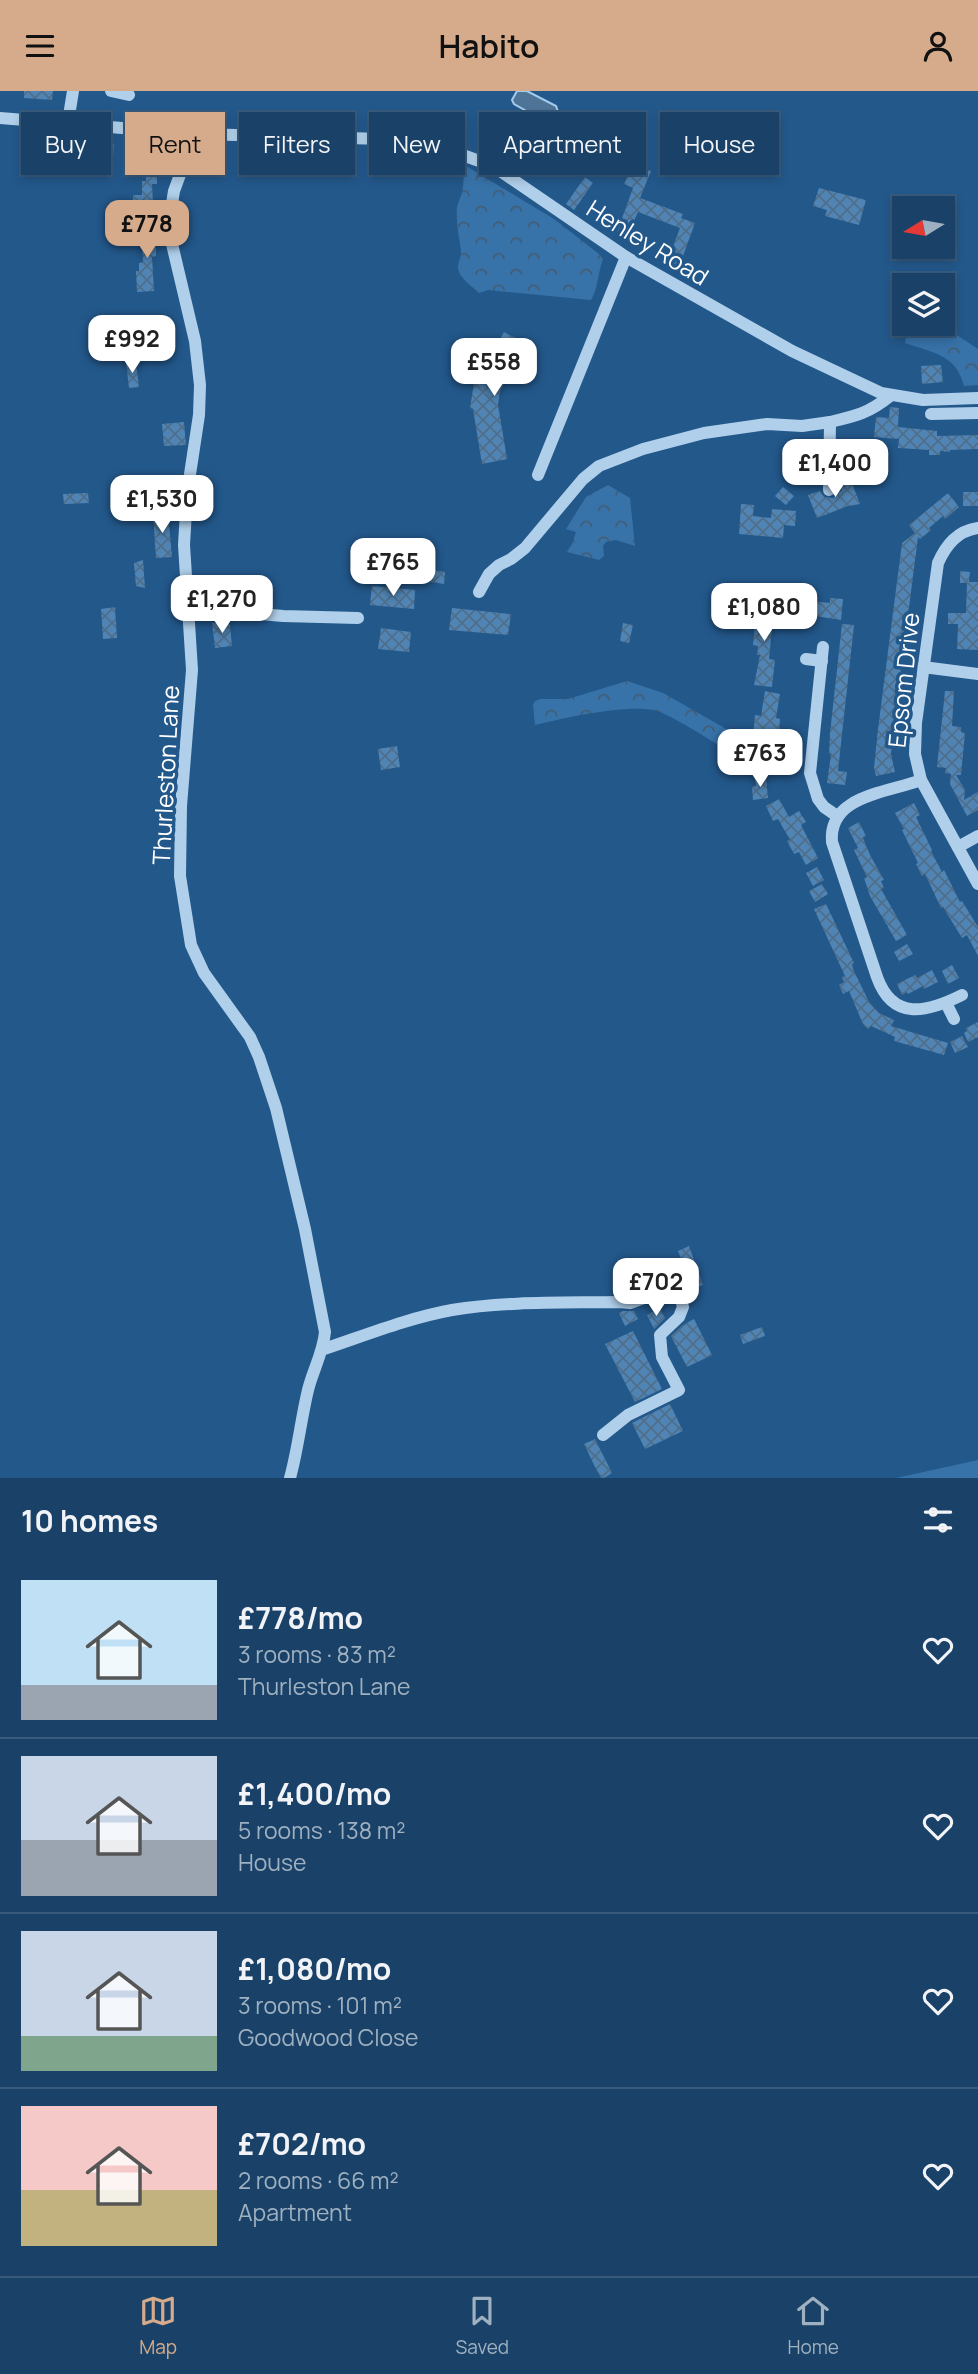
<!DOCTYPE html>
<meta charset="utf-8">
<style>
:root{--surface:#1a4268;--page:#23496e;--text:#f1f3f6;--muted:#9fb0c0;--line:#385b7c;--accent:#d6ab8b}
body{margin:0;font-family:Manrope,sans-serif;background:var(--page);color:var(--text);height:100vh;display:flex;flex-direction:column;font-size:26px;white-space:nowrap}
*{box-sizing:border-box;margin:0}
p{font-size:23px;color:var(--muted)}
.icon{flex:none;width:38px;height:38px;fill:none;stroke:currentColor;stroke-width:2;stroke-linecap:round;stroke-linejoin:round}
.map{position:relative;height:1387px;overflow:hidden}
.sheet{display:flex;flex-direction:column;background:var(--surface);flex:1}
.sheet>*{flex:none}
.banner{position:absolute;left:21px;top:21px;width:936px;height:63px;display:flex;gap:14px}
.needle{width:46px;rotate:259deg}
.buttons{position:absolute;left:892px;top:105px;display:grid;gap:14px}
.buttons a{display:grid;place-items:center;width:63px;height:63px;border-radius:0px;background:var(--surface);box-shadow:0 4px 10px #0003,0 0 0 2px var(--line);font-size:35px}
.price{position:absolute;translate:-50% -60px;padding:0 16px;border-radius:14px;background:#fff;color:#222;font-size:23px;line-height:46px;filter:drop-shadow(0 2px 4px #0008)}
.price::after{content:'';position:absolute;left:50%;top:42px;width:21px;height:16px;margin-left:-10px;background:inherit;clip-path:polygon(0 0,100% 0,50% 100%)}
.price.on{background:var(--accent);color:#111}
ul{padding:0;list-style:none}
li{display:flex;align-items:center;gap:21px;height:175px;padding:0 21px}
li+li{border-top:2px solid var(--line)}
li span{display:grid;place-items:center;flex:none;width:196px;height:140px;border-radius:0px;color:#555}
li>.icon{margin-inline-start:auto}
span .icon{width:84px;height:84px;fill:#fffc;stroke-width:1}
li b{font-size:30px}
h2{display:flex;justify-content:space-between;align-items:center;height:84px;padding:0 21px;font-size:30px}
.chip{padding:0 24px;border-radius:0px;background:var(--surface);box-shadow:0 4px 10px #0003,0 0 0 2px var(--line);font-size:24px;line-height:63px}
.chip.on{background:var(--accent);color:#111}
header{display:flex;justify-content:space-between;align-items:center;height:91px;padding:0 21px;background:var(--accent);color:#111;font-size:32px;font-weight:600}
.tabs{display:flex;justify-content:space-around;align-items:center;height:98px;border-top:2px solid var(--line);background:var(--surface);font-size:19px;color:var(--muted)}
.tabs a{display:grid;justify-items:center;gap:4px}
.tabs .on{color:var(--accent)}
.map>svg:first-child{display:block}
.forest{fill:url(#forest-crowns)}
.garden{fill:#3772a8}
.water{fill:#4e7498;stroke:#a4cbeb;stroke-width:2}
.building{fill:url(#building-cross-hatch)}
.lines{fill:none;stroke-linecap:round;stroke-linejoin:round}
.minor{stroke:#b0cfea;stroke-width:12}
.labels{text-anchor:middle;dominant-baseline:central;stroke-width:7;stroke-linejoin:round;paint-order:stroke}
.street-label{font-size:24px;fill:#fff;stroke:#23588b}
</style>
<header><svg class="icon" aria-label="menu" viewBox="0 0 24 24"><path d="M4 6h16M4 12h16M4 18h16"/></svg>Habito<svg class="icon" aria-label="person" viewBox="0 0 24 24"><circle cx="12" cy="8" r="4"/><path d="M4 21q1-7 8-7t8 7"/></svg></header>
<div class="map">
<svg width="978" height="1387" viewBox="0 0 978 1387">
<defs>
<pattern id="forest-crowns" width="20" height="18" patternUnits="userSpaceOnUse" patternTransform="scale(1.75)"><rect width="20" height="18" fill="#3772a8"/><path d="M2 6a3 3 0 1 1 6 0M12 15a3 3 0 1 1 6 0" fill="none" stroke="#435d75"/></pattern>
<pattern id="building-cross-hatch" width="8" height="8" patternUnits="userSpaceOnUse" patternTransform="scale(1.75)"><rect width="8" height="8" fill="#5084b4"/><path d="M0 0l8 8M0 8l8-8" fill="none" stroke="#4e6e8a"/></pattern>
</defs>
<rect width="100%" height="100%" fill="#23588b"/>
<g class="forest">
<path d="M466,75L554,128L599,163L603,168C598,181 598,198 591,209L488,199L479,202C472,195 459,187 458,177C458,171 461,166 461,160C460,149 457,139 457,128C456,115 458,113 462,102C464,93 463,84 466,75Z"/>
<path d="M908,233H940L978,258V294L964,295C956,263 933,262 905,252Z"/>
<polygon points="608,394 630,407 635,455 616,449 606,451 603,455 604,465 599,469 567,461 572,453 576,441 566,438 586,406"/>
<path d="M627,590L663,602L737,644L727,659C706,647 683,631 660,621C634,611 564,627 535,634L533,614L535,610L540,608H568Z"/>
</g>
<polygon class="garden" points="978,1369 978,1387 896,1387"/>
<g class="water">
<polygon points="517,0 527,0 556,15 562,32 561,35 557,37 514,13 512,9"/>
<path d="M589,25L607,38L605,54L590,61L570,55L564,45C569,26 576,33 589,25Z"/>
</g>
<g class="building">
<polygon points="24,0 53,0 52,9 24,7"/>
<polygon points="147,51 175,52 174,65 157,65 157,93 152,93 153,113 133,114 133,104 142,104 142,90 146,90"/>
<polygon points="94,52 114,53 113,65 93,64"/>
<polygon points="633,72 651,80 640,107 683,123 681,127 695,132 679,176 667,171 680,137 638,121 627,145 617,141 633,97 624,93"/>
<polygon points="585,86 593,92 574,119 566,113"/>
<polygon points="819,97 866,109 859,134 825,125 827,119 813,115"/>
<polygon points="156,136 156,165 152,166 154,200 137,201 136,180 139,180 139,172 143,171 142,151 139,151 138,137"/>
<polygon points="504,241 527,253 500,300 498,314 507,368 482,373 473,318 470,317 475,286 478,288"/>
<polygon points="136,271 139,296 129,297 126,272"/>
<polygon points="941,274 943,291 922,293 921,275"/>
<polygon points="890,316 899,317 898,336 937,340 937,345 978,344 978,358 950,359 950,361 940,360 940,364 929,364 929,359 898,357 899,348 874,346 876,326 889,327"/>
<polygon points="184,331 186,354 164,355 162,333"/>
<polygon points="848,382 860,413 848,415 817,427 808,404 820,400 824,406 833,407 842,399 838,386"/>
<polygon points="783,396 794,405 786,414 775,405"/>
<rect x="963" y="401" width="15" height="14"/>
<polygon points="88,402 89,412 64,413 63,403"/>
<polygon points="948,402 959,416 945,428 943,425 929,437 931,439 920,448 918,446 893,642 891,663 895,681 876,685 874,677 878,638 902,452 915,442 909,434"/>
<polygon points="741,413 754,414 753,425 771,427 772,418 796,420 795,435 784,434 783,447 739,443"/>
<polygon points="168,421 172,466 156,467 153,423"/>
<polygon points="143,469 145,497 136,495 134,472"/>
<polygon points="432,479 445,481 444,493 431,491"/>
<polygon points="960,480 970,481 969,491 978,491 978,559 957,558 958,533 948,533 948,522 966,522 967,492 960,492"/>
<polygon points="372,495 415,499 414,518 370,514"/>
<polygon points="780,496 793,497 791,515 778,515"/>
<polygon points="762,505 777,515 763,536 772,537 769,568 775,569 772,596 754,594 760,564 757,564 758,555 753,554 756,522 754,521"/>
<polygon points="830,507 843,508 841,529 802,523 803,509 830,512"/>
<polygon points="115,516 117,547 103,548 101,518"/>
<polygon points="452,517 511,523 508,544 449,539"/>
<polygon points="225,531 230,534 232,555 215,557 212,532"/>
<polygon points="623,532 633,534 629,552 620,550"/>
<polygon points="842,533 854,534 838,680 847,681 845,694 827,692 831,663 829,663 830,642"/>
<polygon points="381,537 411,541 409,561 378,558"/>
<polygon points="765,600 780,603 776,627 780,628 779,641 770,640 769,647 753,645 755,624 761,625"/>
<polygon points="945,600 954,600 952,635 961,636 961,641 965,642 961,684 956,684 965,699 964,709 978,701 978,719 967,725 950,693 951,683 945,682 946,677 937,676"/>
<polygon points="397,655 400,676 381,679 378,658"/>
<polygon points="766,685 768,707 753,709 752,696 756,695 755,686"/>
<polygon points="779,708 789,726 799,720 806,731 801,734 818,767 806,774 799,761 794,763 787,750 790,749 778,728 773,730 766,715"/>
<polygon points="914,712 920,724 916,726 932,759 931,760 942,781 944,779 960,811 962,810 978,836 978,865 967,844 962,847 943,816 941,817 925,783 922,785 916,773 918,772 902,739 904,738 895,722"/>
<polygon points="859,731 866,745 863,747 870,764 884,789 881,790 884,797 881,798 907,844 896,850 870,805 864,787 867,786 854,759 858,757 848,737"/>
<polygon points="817,776 824,789 813,795 806,782"/>
<polygon points="822,793 828,803 815,811 809,800"/>
<polygon points="826,813 854,872 852,873 853,878 869,911 879,922 894,929 891,935 948,952 944,964 894,950 895,946 871,935 868,938 863,933 849,900 843,903 839,894 844,891 842,886 845,885 814,818"/>
<polygon points="907,853 913,863 899,870 894,861"/>
<polygon points="952,874 959,887 948,893 942,880"/>
<polygon points="932,879 938,891 924,898 923,895 908,903 907,901 902,904 897,893 915,884 917,887"/>
<polygon points="978,931 978,946 968,951 964,942 967,940 966,937"/>
<polygon points="962,945 968,956 955,962 950,951"/>
<polygon points="689,1155 703,1194 693,1198 678,1160"/>
<polygon points="660,1217 665,1227 654,1238 647,1224"/>
<polygon points="623,1220 634,1220 638,1228 625,1235 619,1222"/>
<polygon points="694,1228 712,1264 687,1276 671,1245 683,1234"/>
<polygon points="762,1236 765,1245 743,1253 740,1244"/>
<polygon points="633,1240 662,1298 635,1311 605,1253"/>
<polygon points="670,1313 683,1340 645,1358 632,1332"/>
<polygon points="595,1348 612,1382 604,1387 601,1387 595,1376 584,1353"/>
</g>
<g class="lines">
<g class="minor">
<polyline points="111,0 129,4"/>
<polyline points="0,27 195,43 421,49 493,75 626,166 792,260 881,302 923,309 978,307"/>
<polyline points="68,31 73,0"/>
<path d="M195,43L174,100L170,125L172,153L195,250L200,294L199,324L187,403L184,454L192,579L181,715L180,785L191,854L204,882L250,946L259,966L276,1017L305,1138L325,1241C323,1262 313,1279 308,1299C301,1328 298,1358 290,1387"/>
<polyline points="931,323 978,322"/>
<polyline points="538,384 626,166"/>
<path d="M829,399L830,331C856,325 869,322 890,305"/>
<path d="M978,437C957,440 946,454 938,472L916,632L915,663L921,689L978,793"/>
<polyline points="479,501 489,483 499,474 511,468 525,457 583,388 599,375 643,358 704,342 767,333 802,335 830,331"/>
<polyline points="189,517 283,525 358,527"/>
<polyline points="823,556 810,682 818,708 824,716 837,725"/>
<polyline points="806,568 822,570"/>
<polyline points="923,576 978,583"/>
<path d="M921,689C888,702 828,704 832,751L877,886C893,931 928,921 962,904"/>
<polyline points="958,756 978,745"/>
<polyline points="946,912 954,928"/>
<path d="M324,1258C366,1244 408,1227 452,1219C507,1210 564,1212 619,1211L630,1212L663,1200H673L680,1205L683,1216L679,1226L660,1244L662,1266L679,1299L628,1324L603,1344"/>
</g>
</g>
<g class="labels">
<g class="street-label">
<text transform="translate(648 151) rotate(32)">Henley Road</text>
<text transform="translate(903 589) rotate(-84)">Epsom Drive</text>
<text transform="translate(165 684) rotate(-87)">Thurleston Lane</text>
</g>
</g>
</svg>
<div class="buttons">
<a><svg class="needle" viewBox="-14 -14 28 28"><path d="M0-13l5 13h-10z" fill="#e53935"/><path d="M0 13l5-13h-10z" fill="#9fb0c0"/></svg></a>
<a><svg class="icon" aria-label="layers" viewBox="0 0 24 24"><path d="M12 4l9 5-9 5-9-5zM3 14l9 5 9-5"/></svg></a>
</div>
<b class="price on" style="left:147px;top:169px">£778</b>
<b class="price" style="left:132px;top:284px">£992</b>
<b class="price" style="left:494px;top:307px">£558</b>
<b class="price" style="left:835px;top:408px">£1,400</b>
<b class="price" style="left:162px;top:444px">£1,530</b>
<b class="price" style="left:393px;top:507px">£765</b>
<b class="price" style="left:222px;top:544px">£1,270</b>
<b class="price" style="left:764px;top:552px">£1,080</b>
<b class="price" style="left:760px;top:698px">£763</b>
<b class="price" style="left:656px;top:1227px">£702</b>
<div class="banner">
<a class="chip">Buy</a>
<a class="chip on">Rent</a>
<a class="chip">Filters</a>
<a class="chip">New</a>
<a class="chip">Apartment</a>
<a class="chip">House</a>
</div>
</div>
<section class="sheet">
<h2>10 homes<svg class="icon" aria-label="filters" viewBox="0 0 24 24"><path d="M4 7h16M4 17h16"/><circle cx="9" cy="7" r="2"/><circle cx="15" cy="17" r="2"/></svg></h2>
<ul>
<li><span style="background:linear-gradient(#bfe0f5 75%,#9aa5b1 0)"><svg class="icon" aria-label="home" viewBox="0 0 24 24"><path d="M3 11l9-7 9 7M6 9v11h12V9"/></svg></span><div><b>£778/mo</b><p>3 rooms · 83 m²</p><p>Thurleston Lane</p></div><svg class="icon" aria-label="heart" viewBox="0 0 24 24"><path d="M12 20l-8-8c-3-5 5-10 8-4 3-6 11-1 8 4z"/></svg></li>
<li><span style="background:linear-gradient(#c9d6e8 60%,#9aa5b1 0)"><svg class="icon" aria-label="home" viewBox="0 0 24 24"><path d="M3 11l9-7 9 7M6 9v11h12V9"/></svg></span><div><b>£1,400/mo</b><p>5 rooms · 138 m²</p><p>House</p></div><svg class="icon" aria-label="heart" viewBox="0 0 24 24"><path d="M12 20l-8-8c-3-5 5-10 8-4 3-6 11-1 8 4z"/></svg></li>
<li><span style="background:linear-gradient(#c9d6e8 75%,#7fa58c 0)"><svg class="icon" aria-label="home" viewBox="0 0 24 24"><path d="M3 11l9-7 9 7M6 9v11h12V9"/></svg></span><div><b>£1,080/mo</b><p>3 rooms · 101 m²</p><p>Goodwood Close</p></div><svg class="icon" aria-label="heart" viewBox="0 0 24 24"><path d="M12 20l-8-8c-3-5 5-10 8-4 3-6 11-1 8 4z"/></svg></li>
<li><span style="background:linear-gradient(#f6c9c9 60%,#c2b280 0)"><svg class="icon" aria-label="home" viewBox="0 0 24 24"><path d="M3 11l9-7 9 7M6 9v11h12V9"/></svg></span><div><b>£702/mo</b><p>2 rooms · 66 m²</p><p>Apartment</p></div><svg class="icon" aria-label="heart" viewBox="0 0 24 24"><path d="M12 20l-8-8c-3-5 5-10 8-4 3-6 11-1 8 4z"/></svg></li>
</ul>
</section>
<nav class="tabs">
<a class="on"><svg class="icon" aria-label="map" viewBox="0 0 24 24"><path d="M3 6l6-2 6 2 6-2v14l-6 2-6-2-6 2zM9 4v14M15 6v14"/></svg>Map</a>
<a><svg class="icon" aria-label="saved" viewBox="0 0 24 24"><path d="M7 4h10v16l-5-4-5 4z"/></svg>Saved</a>
<a><svg class="icon" aria-label="home" viewBox="0 0 24 24"><path d="M3 11l9-7 9 7M6 9v11h12V9"/></svg>Home</a>
</nav>
